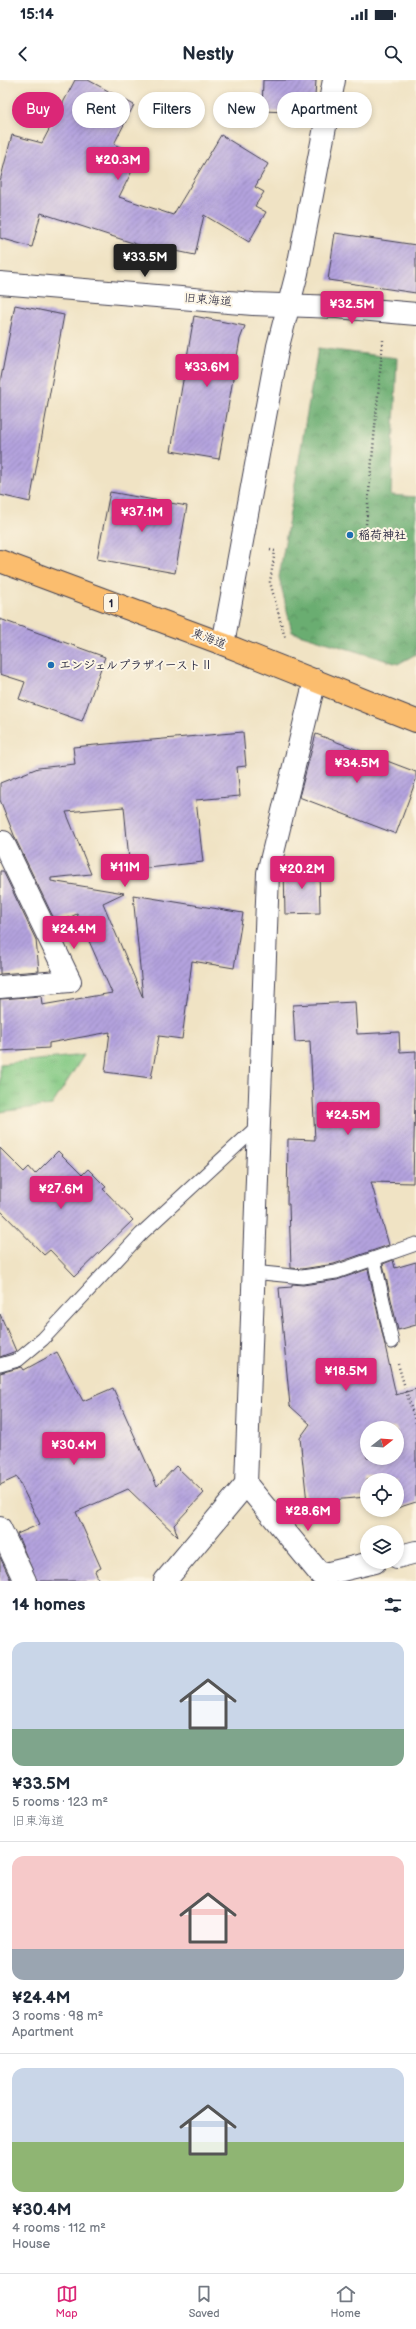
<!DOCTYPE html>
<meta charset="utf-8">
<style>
:root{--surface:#fff;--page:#f2f2f3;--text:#1f2937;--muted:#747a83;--line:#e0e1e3;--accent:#db2777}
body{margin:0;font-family:"Balsamiq Sans","Klee One",sans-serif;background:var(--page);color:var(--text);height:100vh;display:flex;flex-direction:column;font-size:15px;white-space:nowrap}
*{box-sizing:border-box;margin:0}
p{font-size:13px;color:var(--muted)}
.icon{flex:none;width:22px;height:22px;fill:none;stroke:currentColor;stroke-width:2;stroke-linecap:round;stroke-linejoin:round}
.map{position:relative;height:1501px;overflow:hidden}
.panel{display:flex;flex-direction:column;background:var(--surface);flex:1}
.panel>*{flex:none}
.guide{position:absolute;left:12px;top:12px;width:392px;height:36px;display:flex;gap:8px}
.needle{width:26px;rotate:73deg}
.buttons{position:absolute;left:360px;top:1341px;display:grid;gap:8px}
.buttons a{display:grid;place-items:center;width:44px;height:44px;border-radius:50%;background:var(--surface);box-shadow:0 2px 6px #0003;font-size:20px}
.price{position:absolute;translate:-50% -34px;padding:0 9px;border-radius:4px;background:var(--accent);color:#fff;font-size:13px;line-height:26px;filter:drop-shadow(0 1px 2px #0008)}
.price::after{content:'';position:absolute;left:50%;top:24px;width:12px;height:9px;margin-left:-6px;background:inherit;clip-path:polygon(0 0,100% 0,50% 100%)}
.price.selected{background:#222;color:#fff}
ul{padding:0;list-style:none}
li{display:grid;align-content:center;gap:8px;height:212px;padding:0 12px}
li+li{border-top:1px solid var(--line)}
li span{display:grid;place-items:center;height:124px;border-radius:12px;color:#555}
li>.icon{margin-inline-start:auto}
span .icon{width:72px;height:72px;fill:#fffc;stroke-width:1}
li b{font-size:17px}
h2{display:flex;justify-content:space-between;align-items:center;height:48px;padding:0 12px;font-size:17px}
.tag{padding:0 14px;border-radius:18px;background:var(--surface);box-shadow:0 2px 6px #0003;font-size:14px;line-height:36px}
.tag.selected{background:var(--accent);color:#fff}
.status{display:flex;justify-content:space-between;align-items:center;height:28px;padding:0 20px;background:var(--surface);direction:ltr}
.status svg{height:11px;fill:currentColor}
header{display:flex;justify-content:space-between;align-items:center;height:52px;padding:0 12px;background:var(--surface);font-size:18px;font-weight:800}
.dock{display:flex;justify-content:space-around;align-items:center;height:56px;border-top:1px solid var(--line);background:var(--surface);font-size:11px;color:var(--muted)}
.dock a{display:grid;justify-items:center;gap:2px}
.dock .selected{color:var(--accent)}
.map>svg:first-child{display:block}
.grass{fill:url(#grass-tufts);stroke:#52765f}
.forest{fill:url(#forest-crowns);stroke:#466856}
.building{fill:url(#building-hatch);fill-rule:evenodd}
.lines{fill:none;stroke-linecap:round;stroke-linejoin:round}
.lane-casing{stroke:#413f50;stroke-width:15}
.street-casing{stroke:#413f50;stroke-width:24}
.highway-casing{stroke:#413f50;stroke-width:24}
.path{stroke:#413f50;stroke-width:2.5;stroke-dasharray:1 3;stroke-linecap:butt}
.lane{stroke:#fff;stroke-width:13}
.street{stroke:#fff;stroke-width:22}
.highway{stroke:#fbbd6e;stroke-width:22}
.poi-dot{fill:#1f6fb2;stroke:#fcf5e5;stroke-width:1.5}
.labels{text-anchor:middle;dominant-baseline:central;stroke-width:4;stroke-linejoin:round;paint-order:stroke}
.shield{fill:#fcf5e5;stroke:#63616e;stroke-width:1}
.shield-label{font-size:11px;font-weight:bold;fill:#22223b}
.street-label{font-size:12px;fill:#22223b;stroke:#fcf5e5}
.poi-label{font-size:12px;font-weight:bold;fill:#22223b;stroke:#fcf5e5;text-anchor:start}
</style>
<div class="status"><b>15:14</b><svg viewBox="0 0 49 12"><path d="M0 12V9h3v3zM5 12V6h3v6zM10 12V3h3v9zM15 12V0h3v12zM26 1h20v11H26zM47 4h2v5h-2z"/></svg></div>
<header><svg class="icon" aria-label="back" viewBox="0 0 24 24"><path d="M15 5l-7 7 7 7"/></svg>Nestly<svg class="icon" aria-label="search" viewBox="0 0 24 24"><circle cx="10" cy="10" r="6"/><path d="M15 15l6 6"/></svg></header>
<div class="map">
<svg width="416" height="1501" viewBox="0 0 416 1501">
<defs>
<pattern id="grass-tufts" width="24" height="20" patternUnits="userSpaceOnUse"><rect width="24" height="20" fill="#83c983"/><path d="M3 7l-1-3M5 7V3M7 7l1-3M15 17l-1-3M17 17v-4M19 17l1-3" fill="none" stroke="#71ac72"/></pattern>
<pattern id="forest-crowns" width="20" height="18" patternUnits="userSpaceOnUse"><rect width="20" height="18" fill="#6aad71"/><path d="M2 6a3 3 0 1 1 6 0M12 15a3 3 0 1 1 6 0" fill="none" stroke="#578c5e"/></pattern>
<pattern id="building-hatch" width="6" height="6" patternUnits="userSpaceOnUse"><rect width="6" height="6" fill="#b4a3de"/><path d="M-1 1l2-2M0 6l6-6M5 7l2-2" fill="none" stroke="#9284b5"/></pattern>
</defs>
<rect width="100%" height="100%" fill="#fcf5e5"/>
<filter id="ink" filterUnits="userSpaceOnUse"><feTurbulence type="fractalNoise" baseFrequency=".025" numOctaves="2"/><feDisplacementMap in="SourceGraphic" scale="8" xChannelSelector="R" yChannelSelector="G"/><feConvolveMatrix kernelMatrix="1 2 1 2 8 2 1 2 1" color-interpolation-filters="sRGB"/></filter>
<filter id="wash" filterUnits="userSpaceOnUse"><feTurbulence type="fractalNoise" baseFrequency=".012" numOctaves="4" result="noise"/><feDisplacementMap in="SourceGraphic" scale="16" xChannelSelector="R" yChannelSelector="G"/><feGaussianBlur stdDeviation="0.9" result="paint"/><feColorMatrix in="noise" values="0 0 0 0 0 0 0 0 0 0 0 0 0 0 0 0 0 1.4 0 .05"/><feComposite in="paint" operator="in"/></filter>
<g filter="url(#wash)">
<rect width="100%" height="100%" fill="#f0e3c4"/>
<polygon class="grass" points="84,975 52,1025 0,1032 0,984"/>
<polygon class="forest" points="318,268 397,278 391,415 416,417 416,574 398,584 292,552 279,497"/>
<g id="blocks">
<g class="building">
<polygon points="75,0 88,0 134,25 114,64 139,77 119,117 173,135 221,55 268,84 255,107 264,112 255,126 266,132 249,162 204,135 195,175 152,166 151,169 41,133 32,167 0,158 0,101 12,55 42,63"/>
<polygon points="263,0 316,0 314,33 262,31"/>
<polygon points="335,153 416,165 416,213 328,200"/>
<polygon points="15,225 64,235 30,422 0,415 0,303"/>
<polygon points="194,236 245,246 240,259 219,379 171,371"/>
<polygon points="110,412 187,426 175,493 97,479"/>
<polygon points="0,539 105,577 82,641 19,619 25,602 0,594"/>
<polygon points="243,652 246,686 237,687 240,716 196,720 203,782 130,790 124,727 66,732 91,794 51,798 51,801 124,813 103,823 143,918 133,815 243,833 234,888 192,881 182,959 159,956 151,998 105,992 110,952 49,963 49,968 0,971 0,919 41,916 42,925 112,913 77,834 56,843 16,760 0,720 0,703 38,688 75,684 73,667"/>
<polygon points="316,654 416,692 416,700 396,754 299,717"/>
<polygon points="319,787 320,833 285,834 284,788"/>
<polygon points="0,791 3,791 36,860 39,891 0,894"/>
<polygon points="355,922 357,954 399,952 400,972 416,971 413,1103 371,1102 389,1165 334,1184 302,1189 291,1188 289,1124 287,1124 288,1059 315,1060 310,961 295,962 293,925"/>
<polygon points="0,1068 24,1092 29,1087 35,1094 58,1071 82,1095 88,1089 106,1107 103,1109 133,1140 75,1196 50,1170 44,1175 0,1130"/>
<polygon points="393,1180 395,1188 416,1182 416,1245 398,1250 383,1184"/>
<path d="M368,1189L396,1315L416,1309V1422L397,1428V1400H367V1417L307,1422L300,1358L310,1344L290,1326L279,1208L292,1207V1204L303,1205L337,1200ZM367,1348H397V1378H367Z"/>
<polygon points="0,1234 16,1271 0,1277"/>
<polygon points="57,1272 83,1321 113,1308 157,1406 176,1386 204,1413 174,1445 178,1457 128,1409 76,1432 101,1488 95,1491 99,1501 37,1501 17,1454 40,1444 17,1397 0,1405 0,1293 22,1287 24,1290"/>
<polygon points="0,1477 11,1501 0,1501"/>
</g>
</g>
</g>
<g filter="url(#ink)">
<use href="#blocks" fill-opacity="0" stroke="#413f50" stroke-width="1"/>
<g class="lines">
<defs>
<g id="lane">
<polyline points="374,1179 392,1262"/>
<polyline points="253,1192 302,1197 336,1192 416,1164"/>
<polyline points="0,1285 18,1280 43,1259 141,1154 259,1045"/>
</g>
<g id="street">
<polyline points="0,203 253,224 337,227 416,234"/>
<polyline points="223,564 278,266 297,193 334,0"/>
<polyline points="0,762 3,762 70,901 0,907"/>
<polyline points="246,1404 321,1495 375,1482"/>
<polyline points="0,1448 25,1501"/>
<polyline points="397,1477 416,1472"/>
<polyline points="165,1501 246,1404 268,793 315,600"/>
</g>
<polyline id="highway" points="0,481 223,564 416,641"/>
</defs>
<use href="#lane" class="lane-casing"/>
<use href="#street" class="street-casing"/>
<use href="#highway" class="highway-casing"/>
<g class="path">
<polyline points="365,456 383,260"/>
<polyline points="270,470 275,471 270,502 285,558"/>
<polyline points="398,1284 416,1344"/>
</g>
<use href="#lane" class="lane"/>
<use href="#street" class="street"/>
<use href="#highway" class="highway"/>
</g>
</g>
<g class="poi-dot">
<circle cx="350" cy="455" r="4"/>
<circle cx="51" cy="585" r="4"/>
</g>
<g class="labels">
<rect class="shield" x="104" y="514" width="14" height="18" rx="3"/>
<g class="shield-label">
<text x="111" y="523">1</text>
</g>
<g class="street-label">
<text transform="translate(208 220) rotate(5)">旧東海道</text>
<text transform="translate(209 559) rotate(21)">東海道</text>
</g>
<g class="poi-label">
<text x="358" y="455">稲荷神社</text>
<text x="59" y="585">エンジェルプラザイーストⅡ</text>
</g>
</g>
</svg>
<div class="buttons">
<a><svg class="needle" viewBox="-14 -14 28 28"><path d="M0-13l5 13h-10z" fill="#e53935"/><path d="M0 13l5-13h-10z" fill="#747a83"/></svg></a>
<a><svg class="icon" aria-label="locate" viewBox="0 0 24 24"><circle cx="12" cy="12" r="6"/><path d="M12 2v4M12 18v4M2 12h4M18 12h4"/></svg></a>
<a><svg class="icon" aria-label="layers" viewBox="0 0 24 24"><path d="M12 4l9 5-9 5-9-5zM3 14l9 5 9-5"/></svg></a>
</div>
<b class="price" style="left:118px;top:101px">¥20.3M</b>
<b class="price selected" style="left:145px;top:198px">¥33.5M</b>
<b class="price" style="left:352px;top:245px">¥32.5M</b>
<b class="price" style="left:207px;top:308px">¥33.6M</b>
<b class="price" style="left:142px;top:453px">¥37.1M</b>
<b class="price" style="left:357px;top:704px">¥34.5M</b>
<b class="price" style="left:125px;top:808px">¥11M</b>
<b class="price" style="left:302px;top:810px">¥20.2M</b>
<b class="price" style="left:74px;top:870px">¥24.4M</b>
<b class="price" style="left:348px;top:1056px">¥24.5M</b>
<b class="price" style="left:61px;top:1130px">¥27.6M</b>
<b class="price" style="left:346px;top:1312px">¥18.5M</b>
<b class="price" style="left:74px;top:1386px">¥30.4M</b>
<b class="price" style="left:308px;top:1452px">¥28.6M</b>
<div class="guide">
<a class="tag selected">Buy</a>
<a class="tag">Rent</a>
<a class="tag">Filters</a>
<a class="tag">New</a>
<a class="tag">Apartment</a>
</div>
</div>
<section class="panel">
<h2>14 homes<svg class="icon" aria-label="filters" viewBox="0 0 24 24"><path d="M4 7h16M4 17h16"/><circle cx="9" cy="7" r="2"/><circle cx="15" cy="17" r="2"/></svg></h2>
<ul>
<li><span style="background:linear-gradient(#c9d6e8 70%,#7fa58c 0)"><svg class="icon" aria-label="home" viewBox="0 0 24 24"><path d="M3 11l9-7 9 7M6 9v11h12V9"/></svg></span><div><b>¥33.5M</b><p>5 rooms · 123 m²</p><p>旧東海道</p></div></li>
<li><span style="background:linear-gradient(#f6c9c9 75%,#9aa5b1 0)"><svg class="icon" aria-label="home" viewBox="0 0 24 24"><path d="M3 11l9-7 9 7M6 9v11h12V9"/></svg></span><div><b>¥24.4M</b><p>3 rooms · 98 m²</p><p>Apartment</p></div></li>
<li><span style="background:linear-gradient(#c9d6e8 60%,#8fb573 0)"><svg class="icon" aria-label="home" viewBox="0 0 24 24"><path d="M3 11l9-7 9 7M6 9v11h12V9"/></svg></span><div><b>¥30.4M</b><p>4 rooms · 112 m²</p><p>House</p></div></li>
</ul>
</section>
<nav class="dock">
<a class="selected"><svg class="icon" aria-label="map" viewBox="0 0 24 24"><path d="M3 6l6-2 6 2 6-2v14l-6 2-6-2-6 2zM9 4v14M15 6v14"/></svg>Map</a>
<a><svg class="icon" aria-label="saved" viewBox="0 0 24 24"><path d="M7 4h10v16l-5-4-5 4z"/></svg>Saved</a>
<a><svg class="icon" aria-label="home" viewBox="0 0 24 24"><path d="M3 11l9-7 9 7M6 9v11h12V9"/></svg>Home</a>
</nav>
